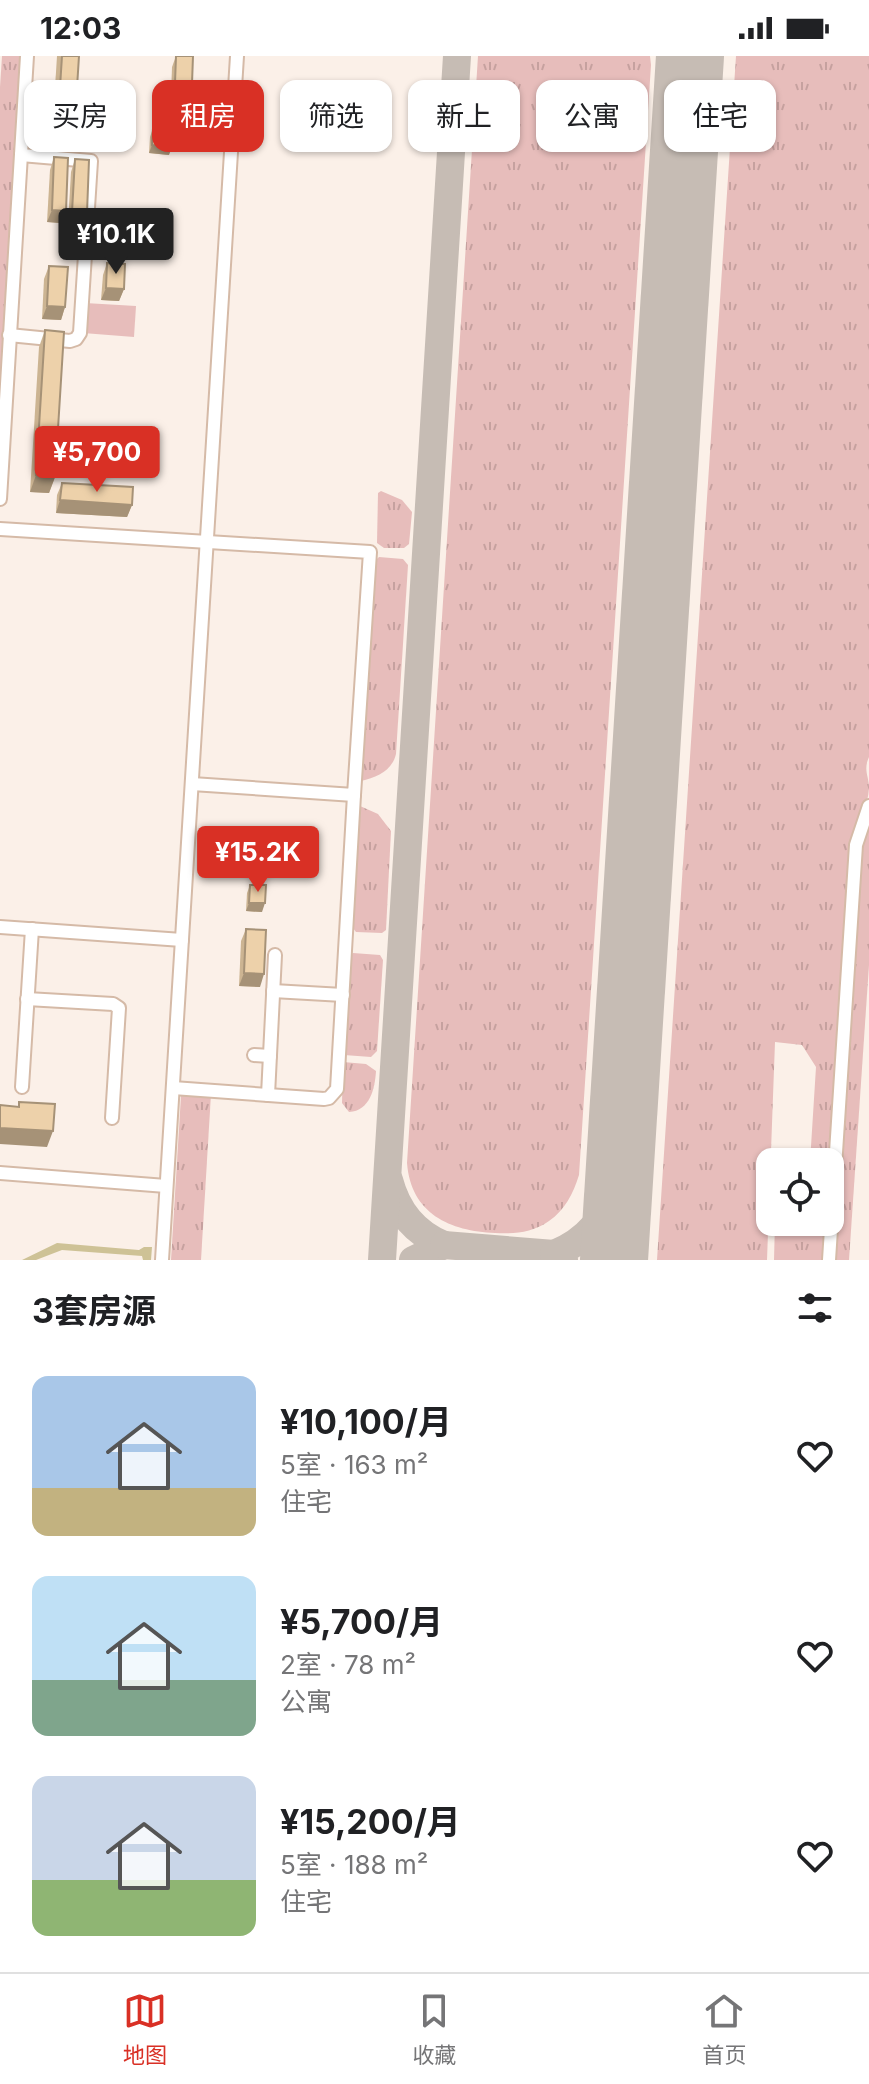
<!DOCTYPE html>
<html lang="zh">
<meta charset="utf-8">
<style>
:root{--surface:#fff;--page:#f6f6f6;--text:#202124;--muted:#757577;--line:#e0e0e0;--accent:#d93025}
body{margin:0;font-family:Inter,"Noto Sans SC",sans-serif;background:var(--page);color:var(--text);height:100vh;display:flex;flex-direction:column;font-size:30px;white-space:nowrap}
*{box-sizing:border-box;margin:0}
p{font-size:26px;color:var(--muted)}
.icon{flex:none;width:44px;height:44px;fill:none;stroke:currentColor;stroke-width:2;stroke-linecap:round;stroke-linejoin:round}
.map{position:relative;height:1204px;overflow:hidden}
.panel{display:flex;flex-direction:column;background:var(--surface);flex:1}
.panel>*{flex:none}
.banner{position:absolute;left:24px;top:24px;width:822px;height:72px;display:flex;gap:16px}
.buttons{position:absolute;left:756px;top:1092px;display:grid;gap:16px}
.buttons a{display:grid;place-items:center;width:88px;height:88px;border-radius:16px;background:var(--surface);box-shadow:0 2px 6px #0004;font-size:40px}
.price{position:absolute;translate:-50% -68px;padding:0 18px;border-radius:8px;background:var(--accent);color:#fff;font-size:26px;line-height:52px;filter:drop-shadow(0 2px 4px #0008)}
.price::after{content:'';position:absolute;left:50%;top:48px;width:24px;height:18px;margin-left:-12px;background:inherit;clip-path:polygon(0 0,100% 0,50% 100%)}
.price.selected{background:#222;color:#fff}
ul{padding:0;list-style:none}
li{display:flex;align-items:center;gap:24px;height:200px;padding:0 32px}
li span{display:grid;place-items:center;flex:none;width:224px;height:160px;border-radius:16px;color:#555}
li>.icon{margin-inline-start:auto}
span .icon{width:96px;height:96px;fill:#fffc;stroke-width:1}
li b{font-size:34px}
h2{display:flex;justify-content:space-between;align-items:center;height:96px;padding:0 32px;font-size:34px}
.tag{padding:0 28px;border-radius:16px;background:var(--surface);box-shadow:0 2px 6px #0004;font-size:28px;line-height:72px}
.tag.selected{background:var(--accent);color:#fff}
.status{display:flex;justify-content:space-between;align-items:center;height:56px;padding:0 40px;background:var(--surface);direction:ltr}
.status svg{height:22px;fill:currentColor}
.tab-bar{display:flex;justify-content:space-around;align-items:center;height:112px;border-top:2px solid var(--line);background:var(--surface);font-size:22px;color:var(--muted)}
.tab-bar a{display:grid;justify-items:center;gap:4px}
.tab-bar .selected{color:var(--accent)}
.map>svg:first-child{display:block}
.grass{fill:url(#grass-tufts)}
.pitch{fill:#e7bdbb}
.water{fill:#cec296}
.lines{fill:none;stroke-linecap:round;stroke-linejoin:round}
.taxiway{stroke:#c6bcb4;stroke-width:28}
.runway{stroke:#c6bcb4;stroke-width:68}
.minor-casing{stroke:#d5baa7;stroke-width:16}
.minor{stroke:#fff;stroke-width:12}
.wall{fill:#ccb492}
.shaded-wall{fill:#a69277}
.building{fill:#edd1aa;stroke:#a69277;stroke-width:2}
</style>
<div class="status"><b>12:03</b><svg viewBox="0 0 49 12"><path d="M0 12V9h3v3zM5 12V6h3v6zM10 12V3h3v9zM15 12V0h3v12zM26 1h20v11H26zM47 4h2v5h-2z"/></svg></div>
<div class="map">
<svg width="869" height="1204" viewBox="0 0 869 1204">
<defs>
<pattern id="grass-tufts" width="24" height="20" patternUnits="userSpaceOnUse" patternTransform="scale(2)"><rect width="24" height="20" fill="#e7bdbb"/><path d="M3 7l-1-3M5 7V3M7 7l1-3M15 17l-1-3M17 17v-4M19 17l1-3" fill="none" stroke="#c6a19f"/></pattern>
</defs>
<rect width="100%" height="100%" fill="#fbf0e8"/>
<g class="grass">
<polygon points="2,0 22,0 0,352 0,31"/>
<path d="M478,0H650L651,9L579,1119C573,1138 565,1154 549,1165C532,1177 514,1178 495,1177C450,1175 411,1158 407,1107Z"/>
<path d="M736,0H869V701C863,714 869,720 869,732C868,750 859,767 853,783L830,1106H810L816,1011L802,989L775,986L767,1204H657Z"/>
<polygon points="381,435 402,444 412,456 409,488 404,492 384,492 377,487 378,437"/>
<path d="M379,501L403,503L408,509L396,698C392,715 377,721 361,725L374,506Z"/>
<polygon points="360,750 378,758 391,775 386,874 382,877 356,876 353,872"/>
<polygon points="869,761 869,909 849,1204 834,1204 861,787"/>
<polygon points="353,897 380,899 383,904 377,995 371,1001 344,999 350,900"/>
<path d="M343,1006L366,1008L376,1015C375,1032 370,1055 349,1056L342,1047Z"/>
<polygon points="189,1036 211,1038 201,1204 171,1204 181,1040"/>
<polygon points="775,1166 829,1166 827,1204 774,1204"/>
</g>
<polygon class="pitch" points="85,247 136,250 134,281 83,277"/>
<polygon class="water" points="57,1187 139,1194 144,1191 152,1191 151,1204 143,1204 142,1200 62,1194 36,1204 22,1204"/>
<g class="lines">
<g class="taxiway">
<path d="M389,1124C397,1155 414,1177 444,1189L413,1204"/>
<polyline points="444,1189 554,1198"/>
<polyline points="382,1204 457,0"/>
<path d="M564,1204L554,1198C589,1184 604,1161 619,1128"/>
</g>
<polyline class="runway" points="614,1204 690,0"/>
<defs>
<g id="minor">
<polyline points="9,279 70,285 76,283 80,277 91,105 21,99"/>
<polyline points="0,443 27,0"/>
<polyline points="0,473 370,496 354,739 192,728"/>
<polyline points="0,871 182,884"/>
<polyline points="273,935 343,939"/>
<polyline points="27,943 113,948 119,952 112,1062"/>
<polyline points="254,999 270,1000"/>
<polyline points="22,1031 32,873"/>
<polyline points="173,1032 324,1043 329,1042 337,1033 354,739"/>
<polyline points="268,1039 275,899"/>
<polyline points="0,1117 166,1130"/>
<polyline points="162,1204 237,0"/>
<polyline points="829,1204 856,789 869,750"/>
</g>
</defs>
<use href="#minor" class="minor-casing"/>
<use href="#minor" class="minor"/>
</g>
<g class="wall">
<polygon points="57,0 79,0 69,79 52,78"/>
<polygon points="176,0 186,67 170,67 172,11"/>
<polygon points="153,72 169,99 149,97 150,81"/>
<polygon points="54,101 61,167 47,166 50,114"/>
<polygon points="75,103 82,169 68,168 71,116"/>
<polygon points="107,207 124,233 119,245 101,244 103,219"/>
<polygon points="49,210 65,251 61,264 42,263 44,223"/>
<polygon points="45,274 55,421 49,437 30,436 39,291"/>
<polygon points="62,427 132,449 127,461 56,457 57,439"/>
<polygon points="250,829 262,856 246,855 247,837"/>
<polygon points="246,873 260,931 239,930 241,885"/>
</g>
<g class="shaded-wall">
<polygon points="174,54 191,55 186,67 170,67"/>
<polygon points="58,62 75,63 69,79 52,78"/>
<polygon points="152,89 172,91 169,99 149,97"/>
<polygon points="52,154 66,155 61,167 47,166"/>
<polygon points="72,156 87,157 82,169 68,168"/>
<polygon points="106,232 124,233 119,245 101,244"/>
<polygon points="47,250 65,251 61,264 42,263"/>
<polygon points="36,419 55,421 49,437 30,436"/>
<polygon points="60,444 132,449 127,461 56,457"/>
<polygon points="249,847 265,847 262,856 246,855"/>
<polygon points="244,917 264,918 260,931 239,930"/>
<polygon points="0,1072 53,1075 47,1091 0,1088"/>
</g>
<g class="building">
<polygon points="62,0 79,0 75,63 58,62"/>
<polygon points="176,0 193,0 191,55 174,54"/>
<polygon points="153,72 173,74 172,91 152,89"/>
<polygon points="54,101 68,102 66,155 52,154"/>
<polygon points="75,103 89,104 87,157 72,156"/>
<polygon points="107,207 125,208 124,233 106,232"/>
<polygon points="49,210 68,211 65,251 47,250"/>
<polygon points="45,274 64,276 55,421 36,419"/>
<polygon points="62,427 133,431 132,449 60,444"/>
<polygon points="250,829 266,829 265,847 249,847"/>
<polygon points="246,873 266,874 264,918 244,917"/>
<polygon points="19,1046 55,1048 53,1075 0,1072 0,1049 19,1051"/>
</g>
</svg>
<div class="buttons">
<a><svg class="icon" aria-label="locate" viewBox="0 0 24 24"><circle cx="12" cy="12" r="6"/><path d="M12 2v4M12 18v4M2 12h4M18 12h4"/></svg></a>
</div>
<b class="price selected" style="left:116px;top:220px">¥10.1K</b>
<b class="price" style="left:97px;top:438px">¥5,700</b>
<b class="price" style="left:258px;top:838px">¥15.2K</b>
<div class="banner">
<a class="tag">买房</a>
<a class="tag selected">租房</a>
<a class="tag">筛选</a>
<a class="tag">新上</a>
<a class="tag">公寓</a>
<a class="tag">住宅</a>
</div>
</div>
<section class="panel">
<h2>3套房源<svg class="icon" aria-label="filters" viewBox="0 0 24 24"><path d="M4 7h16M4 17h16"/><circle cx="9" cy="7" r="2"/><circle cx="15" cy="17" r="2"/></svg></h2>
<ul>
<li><span style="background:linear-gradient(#a9c7e8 70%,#c2b280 0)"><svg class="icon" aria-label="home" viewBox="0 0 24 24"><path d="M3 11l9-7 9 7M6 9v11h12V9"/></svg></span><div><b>¥10,100/月</b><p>5室 · 163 m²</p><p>住宅</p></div><svg class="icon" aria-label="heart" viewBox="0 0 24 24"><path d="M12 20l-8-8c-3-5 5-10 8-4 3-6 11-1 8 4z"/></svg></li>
<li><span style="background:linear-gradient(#bfe0f5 65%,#7fa58c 0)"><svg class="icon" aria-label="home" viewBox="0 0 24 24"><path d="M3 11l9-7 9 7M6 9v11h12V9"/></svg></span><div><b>¥5,700/月</b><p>2室 · 78 m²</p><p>公寓</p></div><svg class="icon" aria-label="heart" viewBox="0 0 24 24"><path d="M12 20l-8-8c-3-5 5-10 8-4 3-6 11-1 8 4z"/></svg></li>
<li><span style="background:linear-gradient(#c9d6e8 65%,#8fb573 0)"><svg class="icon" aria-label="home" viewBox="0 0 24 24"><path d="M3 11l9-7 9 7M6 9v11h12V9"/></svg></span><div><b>¥15,200/月</b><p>5室 · 188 m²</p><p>住宅</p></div><svg class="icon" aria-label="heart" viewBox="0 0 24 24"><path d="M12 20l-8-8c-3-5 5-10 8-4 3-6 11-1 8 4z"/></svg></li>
</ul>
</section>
<nav class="tab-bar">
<a class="selected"><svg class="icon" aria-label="map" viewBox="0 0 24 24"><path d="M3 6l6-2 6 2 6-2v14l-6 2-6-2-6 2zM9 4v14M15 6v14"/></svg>地图</a>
<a><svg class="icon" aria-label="saved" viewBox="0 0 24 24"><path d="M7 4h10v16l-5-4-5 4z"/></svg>收藏</a>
<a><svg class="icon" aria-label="home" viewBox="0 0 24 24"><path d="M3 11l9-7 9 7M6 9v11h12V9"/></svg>首页</a>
</nav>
